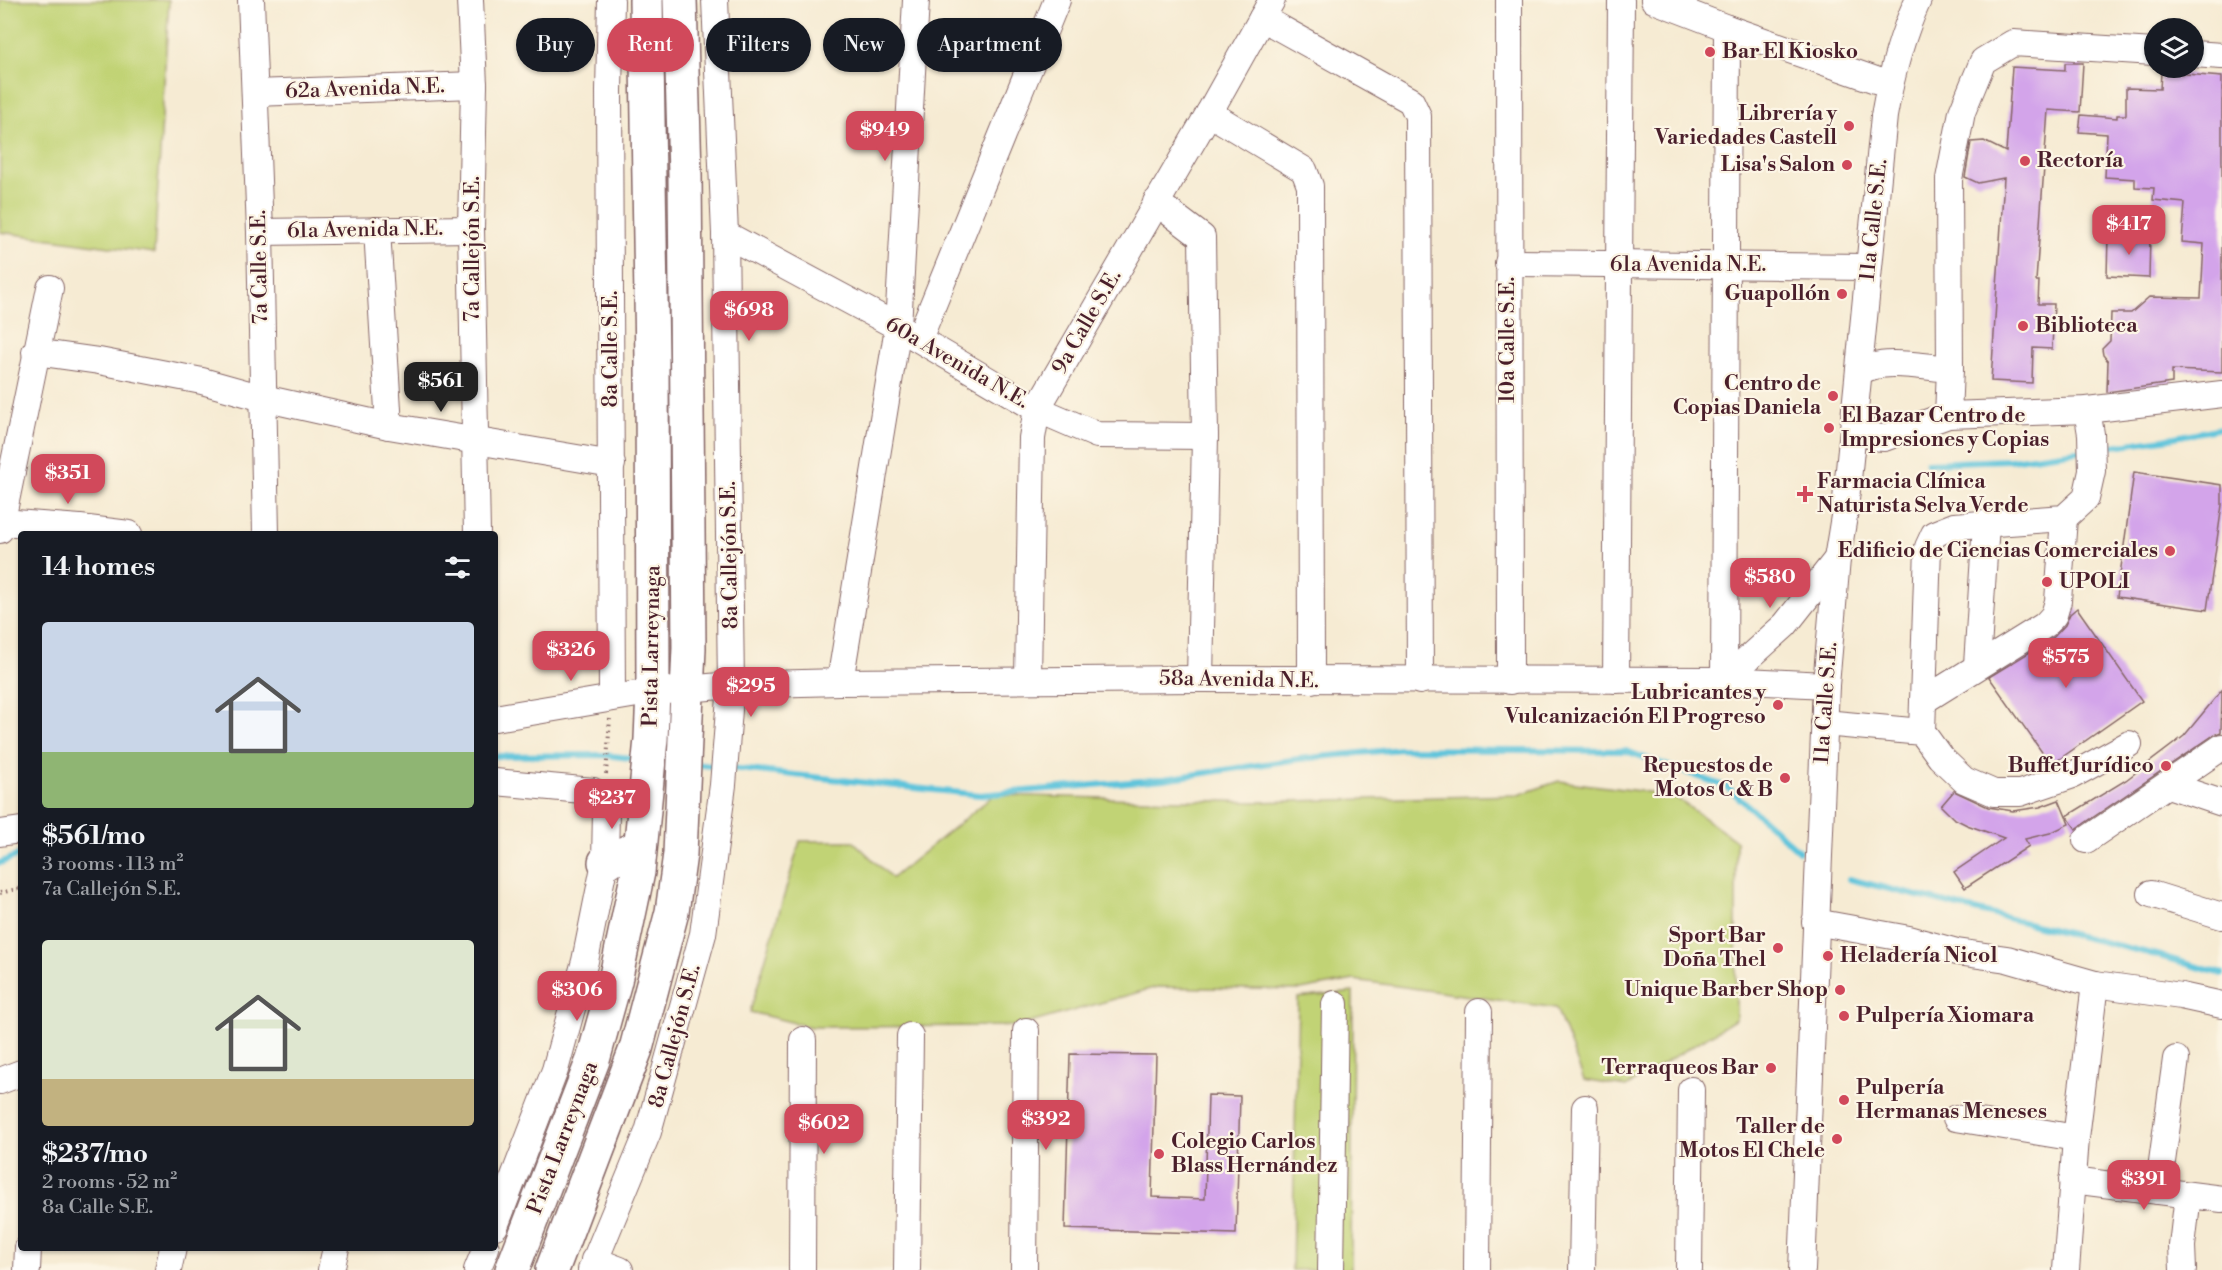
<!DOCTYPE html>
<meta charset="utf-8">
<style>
:root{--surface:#171b24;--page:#242831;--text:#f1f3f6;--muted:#9ea1a6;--accent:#d1495b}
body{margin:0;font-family:"Libre Bodoni",serif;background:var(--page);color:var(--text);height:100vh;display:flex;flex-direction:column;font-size:22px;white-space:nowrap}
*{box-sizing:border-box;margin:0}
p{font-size:20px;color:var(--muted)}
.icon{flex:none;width:33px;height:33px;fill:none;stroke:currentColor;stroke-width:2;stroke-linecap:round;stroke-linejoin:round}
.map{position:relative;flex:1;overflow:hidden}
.drawer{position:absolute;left:18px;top:531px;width:480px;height:720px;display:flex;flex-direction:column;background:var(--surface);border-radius:6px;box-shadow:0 2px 4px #0004}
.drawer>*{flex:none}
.top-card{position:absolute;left:516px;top:18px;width:570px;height:54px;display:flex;gap:12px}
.controls{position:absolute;left:2144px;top:18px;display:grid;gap:12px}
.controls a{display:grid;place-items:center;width:60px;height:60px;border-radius:50%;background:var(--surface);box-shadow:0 2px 4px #0004;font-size:30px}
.price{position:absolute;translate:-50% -51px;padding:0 14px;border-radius:12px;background:var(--accent);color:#fff;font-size:20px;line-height:39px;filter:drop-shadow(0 2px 3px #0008)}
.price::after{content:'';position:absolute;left:50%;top:36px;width:18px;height:14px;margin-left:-9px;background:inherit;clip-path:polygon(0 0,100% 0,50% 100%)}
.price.selected{background:#222;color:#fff}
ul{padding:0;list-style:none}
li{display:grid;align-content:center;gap:12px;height:318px;padding:0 24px}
li span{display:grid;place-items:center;height:186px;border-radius:6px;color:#555}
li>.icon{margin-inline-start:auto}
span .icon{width:108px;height:108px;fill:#fffc;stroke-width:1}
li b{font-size:26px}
h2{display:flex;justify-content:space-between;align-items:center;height:72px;padding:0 24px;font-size:26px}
.pill{padding:0 21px;border-radius:27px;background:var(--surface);box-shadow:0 2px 4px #0004;font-size:21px;line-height:54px}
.pill.selected{background:var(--accent);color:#fff}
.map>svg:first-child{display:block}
.green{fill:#c1d375;stroke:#867950;stroke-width:1.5}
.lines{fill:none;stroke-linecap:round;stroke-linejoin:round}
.stream{stroke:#5ec4db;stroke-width:6}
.building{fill:#d3a4ea}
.minor-casing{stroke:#866666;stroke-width:28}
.major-casing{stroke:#866666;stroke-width:36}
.path{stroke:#866666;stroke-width:4;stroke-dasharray:1.5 4.5;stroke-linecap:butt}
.minor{stroke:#fff;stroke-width:26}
.major{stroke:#fff;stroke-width:33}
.poi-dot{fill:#d1495b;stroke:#fcf5e5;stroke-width:2}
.labels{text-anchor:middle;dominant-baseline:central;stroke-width:4.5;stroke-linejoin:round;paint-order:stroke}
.poi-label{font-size:21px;font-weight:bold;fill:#4a1f2b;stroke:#fcf5e5;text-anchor:end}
.street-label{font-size:21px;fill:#4a1f2b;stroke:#fcf5e5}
</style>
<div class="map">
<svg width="2222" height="1270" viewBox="0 0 2222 1270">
<rect width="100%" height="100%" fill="#fcf5e5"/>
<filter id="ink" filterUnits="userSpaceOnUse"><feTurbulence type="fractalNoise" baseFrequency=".0167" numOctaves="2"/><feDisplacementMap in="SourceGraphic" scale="12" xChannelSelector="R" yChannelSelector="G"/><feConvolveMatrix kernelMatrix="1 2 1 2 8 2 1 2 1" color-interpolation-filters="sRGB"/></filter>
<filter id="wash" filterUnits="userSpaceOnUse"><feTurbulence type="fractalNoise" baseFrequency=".008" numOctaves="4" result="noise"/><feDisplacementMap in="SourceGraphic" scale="24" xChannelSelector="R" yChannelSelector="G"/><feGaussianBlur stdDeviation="1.35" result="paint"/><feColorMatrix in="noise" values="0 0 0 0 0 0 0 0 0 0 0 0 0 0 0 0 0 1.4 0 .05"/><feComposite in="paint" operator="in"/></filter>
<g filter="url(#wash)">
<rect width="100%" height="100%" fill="#f6ebd3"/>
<g class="green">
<polygon points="0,0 169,0 154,253 0,232"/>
<polygon points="1559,781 1672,795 1736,841 1736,1019 1626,1087 1584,1080 1556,1008 1354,980 1301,990 1157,987 1019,1026 811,1027 750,1012 800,841 853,841 892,878 994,795 1256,802 1518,795"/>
<polygon points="1353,992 1351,1270 1292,1270 1298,998"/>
</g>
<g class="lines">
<g class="stream">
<polyline points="2098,448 2164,439 2222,428"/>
<polyline points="1927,463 2010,460 2085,450"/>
<polyline points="495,756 604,755 639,759"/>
<polyline points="694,764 720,767"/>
<polyline points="730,768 980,795 1164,779 1299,759 1401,749 1626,751 1727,787 1799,851"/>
<polyline points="0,863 21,854"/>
<polyline points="1849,879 2160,956 2222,974"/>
</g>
</g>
<g id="blocks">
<g class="building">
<polygon points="2065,63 2083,63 2080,112 2048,110 2036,281 2039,281 2038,304 2054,304 2052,349 2033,348 2032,383 1991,381 2004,178 1978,183 1965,177 1971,142 1984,141 2006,152 2012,67 2065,70"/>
<polygon points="2161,72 2222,77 2222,372 2172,370 2172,383 2107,392 2108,361 2103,355 2102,349 2110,341 2111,313 2131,313 2149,297 2201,298 2204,244 2182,242 2185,203 2153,200 2154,188 2135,187 2135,179 2105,177 2107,134 2079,132 2081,115 2117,118 2117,115 2126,115 2126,88 2160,89"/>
<polygon points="2108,235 2150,236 2149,278 2107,276"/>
<polygon points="2134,472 2222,485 2222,505 2207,610 2117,597"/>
<polygon points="2077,608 2142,701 2051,765 1989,677 2053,638 2065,625 2070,614"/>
<polygon points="2222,690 2221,732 2214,735 2076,829 2067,816 2126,780 2184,736"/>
<polygon points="1954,791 1988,807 2013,811 2040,807 2059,800 2069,824 2050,833 2025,839 2029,846 1965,888 1954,872 2004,838 1967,825 1953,818 1941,806"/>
<polygon points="1070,1054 1156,1055 1152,1197 1205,1199 1208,1095 1240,1096 1236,1234 1065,1229"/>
</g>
</g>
</g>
<g filter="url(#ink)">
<use href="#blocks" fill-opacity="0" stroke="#866666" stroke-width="1.5"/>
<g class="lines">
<defs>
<g id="minor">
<polyline points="251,0 260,232 266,534"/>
<polyline points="470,0 474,85 471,229 477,534"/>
<polyline points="611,0 609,91 612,697"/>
<polyline points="1509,0 1510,681"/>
<polyline points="1654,0 1727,28 1890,85"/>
<polyline points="1262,18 1411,101 1418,116 1420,681"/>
<polyline points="2154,52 2013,43 1983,61 1962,112 1949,179 1950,369 1948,415 2087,410 2222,394"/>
<polyline points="2193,54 2222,56"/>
<polyline points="255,93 474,85"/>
<polyline points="1209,113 1304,170 1310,186 1311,680"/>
<polyline points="1156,202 1202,237 1205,436 1200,679"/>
<polyline points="377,230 389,426"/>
<polyline points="260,232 471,229"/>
<polyline points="725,234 898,327 1037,409 1097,435 1205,436"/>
<polyline points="1508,263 1868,267"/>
<polyline points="919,339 1057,0"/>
<polyline points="35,352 99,361 202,381 263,398 389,426 612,464"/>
<path d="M1860,372C1881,357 1924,367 1950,369"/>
<polyline points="2087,410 2091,434 2092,471 2086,498 2064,518 1954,526 1934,534 1928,547 1922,732 1940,757 1964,780 1994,793 2020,793 2073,775 2129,744"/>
<path d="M1855,416C1862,429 1869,438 1884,438L1948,415"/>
<polyline points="2,522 80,528 129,534"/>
<polyline points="0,530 50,288"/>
<polyline points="1977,665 1986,524"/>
<polyline points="1028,679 1032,438 1037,409 1209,113 1272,0"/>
<polyline points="1616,680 1621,0"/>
<polyline points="1724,680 1727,28"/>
<polyline points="1724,680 1785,625 1837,559"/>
<polyline points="840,682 898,327 916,0"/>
<polyline points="1923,701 2045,625 2054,615 2058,601 2064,518"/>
<polyline points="495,718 643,693 731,685 840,682 1200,679 1724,680 1826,685"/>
<polyline points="1824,723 1922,732"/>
<polyline points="495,782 593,791 604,797 606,810 605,862 585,961 555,1070 495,1226"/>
<polyline points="2168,785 2222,803"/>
<polyline points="0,833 21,830"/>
<polyline points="2086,840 2222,747"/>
<polyline points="2151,894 2222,916"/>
<polyline points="1815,922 1909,939 1957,952 2007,959 2095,984 2181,996 2222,1005"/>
<polyline points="0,1081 21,1073"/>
<polyline points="1956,1118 2076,1138"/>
<polyline points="2072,1180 2222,1199"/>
<polyline points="2158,1191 2176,1059"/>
<polyline points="594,1260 620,1270"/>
<polyline points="27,1270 28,1248"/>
<polyline points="168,1270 173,1248"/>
<polyline points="331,1270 336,1248"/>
<polyline points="477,1270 486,1248"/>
<polyline points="591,1270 648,1132 703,934 723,785 731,685 725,234 715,0"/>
<polyline points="802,1270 803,1040"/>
<polyline points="907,1270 910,1036"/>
<polyline points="1024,1270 1026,1031"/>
<polyline points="1331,1270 1335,1004"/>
<polyline points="1477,1270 1479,1012"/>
<polyline points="1582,1270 1585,1108"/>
<polyline points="1689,1270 1691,1090"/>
<path d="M1802,1270L1826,685L1837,559L1845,510L1884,116C1891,76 1901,37 1918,0"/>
<polyline points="2066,1270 2076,1138 2095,984"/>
<polyline points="2183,1270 2182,1246 2188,1195"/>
</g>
<g id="major">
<polyline points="605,862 640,846"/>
<polyline points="512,1270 593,1060 615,981 638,872 651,739 653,692 652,359 646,0"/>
<polyline points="552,1270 636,1049 672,912 680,854 689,648 685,174 680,0"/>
</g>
</defs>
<use href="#minor" class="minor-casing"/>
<use href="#major" class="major-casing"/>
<g class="path">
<polyline points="606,774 610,719"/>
<polyline points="0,893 21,888"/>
</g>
<use href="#minor" class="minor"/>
<use href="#major" class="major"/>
</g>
</g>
<g class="poi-dot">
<circle cx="1710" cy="52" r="6"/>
<circle cx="1849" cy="126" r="6"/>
<circle cx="2025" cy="161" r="6"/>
<circle cx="1847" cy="165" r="6"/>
<circle cx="1842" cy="294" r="6"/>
<circle cx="2023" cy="326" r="6"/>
<circle cx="1833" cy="396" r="6"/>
<circle cx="1829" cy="428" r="6"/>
<path d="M1802 485h6v6h6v6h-6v6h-6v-6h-6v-6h6z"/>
<circle cx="2170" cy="551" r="6"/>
<circle cx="2047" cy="582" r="6"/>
<circle cx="1778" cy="705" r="6"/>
<circle cx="2166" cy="766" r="6"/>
<circle cx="1785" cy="778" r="6"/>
<circle cx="1778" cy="948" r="6"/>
<circle cx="1828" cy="956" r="6"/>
<circle cx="1840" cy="990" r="6"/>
<circle cx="1844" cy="1016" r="6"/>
<circle cx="1771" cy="1068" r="6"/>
<circle cx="1844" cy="1100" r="6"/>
<circle cx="1837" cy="1139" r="6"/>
<circle cx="1159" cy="1154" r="6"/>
</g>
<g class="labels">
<g class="poi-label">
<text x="1722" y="52" text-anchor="start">Bar El Kiosko</text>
<text x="1837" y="114">Librería y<tspan x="1837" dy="24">Variedades Castell</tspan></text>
<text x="2037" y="161" text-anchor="start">Rectoría</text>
<text x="1835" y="165">Lisa's Salon</text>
<text x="1830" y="294">Guapollón</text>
<text x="2035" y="326" text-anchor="start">Biblioteca</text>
<text x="1821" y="384">Centro de<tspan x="1821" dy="24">Copias Daniela</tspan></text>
<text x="1841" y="416" text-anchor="start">El Bazar Centro de<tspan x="1841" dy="24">Impresiones y Copias</tspan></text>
<text x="1817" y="482" text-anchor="start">Farmacia Clínica<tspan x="1817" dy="24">Naturista Selva Verde</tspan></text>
<text x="2158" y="551">Edificio de Ciencias Comerciales</text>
<text x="2059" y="582" text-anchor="start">UPOLI</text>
<text x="1766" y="693">Lubricantes y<tspan x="1766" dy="24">Vulcanización El Progreso</tspan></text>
<text x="1773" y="766">Repuestos de<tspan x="1773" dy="24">Motos C &amp; B</tspan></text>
<text x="2154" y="766">Buffet Jurídico</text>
<text x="1766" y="936">Sport Bar<tspan x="1766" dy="24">Doña Thel</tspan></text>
<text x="1840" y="956" text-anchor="start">Heladería Nicol</text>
<text x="1828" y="990">Unique Barber Shop</text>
<text x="1856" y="1016" text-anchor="start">Pulpería Xiomara</text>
<text x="1759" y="1068">Terraqueos Bar</text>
<text x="1856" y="1088" text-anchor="start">Pulpería<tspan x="1856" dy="24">Hermanas Meneses</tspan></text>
<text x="1825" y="1127">Taller de<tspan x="1825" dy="24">Motos El Chele</tspan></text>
<text x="1171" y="1142" text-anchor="start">Colegio Carlos<tspan x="1171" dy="24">Blass Hernández</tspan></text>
</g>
<g class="street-label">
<text transform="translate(365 89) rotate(-2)">62a Avenida N.E.</text>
<text transform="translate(1874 220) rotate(-84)">11a Calle S.E.</text>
<text transform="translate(365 230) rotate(-1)">61a Avenida N.E.</text>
<text transform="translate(473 249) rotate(-90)">7a Callejón S.E.</text>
<text x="1688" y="265">61a Avenida N.E.</text>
<text transform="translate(260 267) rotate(-91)">7a Calle S.E.</text>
<text transform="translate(1087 322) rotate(-60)">9a Calle S.E.</text>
<text transform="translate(1508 340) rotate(-90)">10a Calle S.E.</text>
<text transform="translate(611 349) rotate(-90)">8a Calle S.E.</text>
<text transform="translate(957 363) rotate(30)">60a Avenida N.E.</text>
<text transform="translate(730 555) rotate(-91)">8a Callejón S.E.</text>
<text transform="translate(652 646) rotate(-89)">Pista Larreynaga</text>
<text transform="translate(1239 680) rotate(1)">58a Avenida N.E.</text>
<text transform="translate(1826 703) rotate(-86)">11a Calle S.E.</text>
<text transform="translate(675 1036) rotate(-75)">8a Callejón S.E.</text>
<text transform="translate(563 1138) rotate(-69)">Pista Larreynaga</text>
</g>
</g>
</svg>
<div class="controls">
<a><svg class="icon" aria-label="layers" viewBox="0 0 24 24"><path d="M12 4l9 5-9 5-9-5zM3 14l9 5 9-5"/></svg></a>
</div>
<b class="price" style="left:885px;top:162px">$949</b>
<b class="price" style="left:2129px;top:256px">$417</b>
<b class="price" style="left:749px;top:342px">$698</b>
<b class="price selected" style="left:441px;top:413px">$561</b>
<b class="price" style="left:68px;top:505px">$351</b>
<b class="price" style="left:1770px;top:609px">$580</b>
<b class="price" style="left:571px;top:682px">$326</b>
<b class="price" style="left:2066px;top:689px">$575</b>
<b class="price" style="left:751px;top:718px">$295</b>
<b class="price" style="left:612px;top:830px">$237</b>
<b class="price" style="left:577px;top:1022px">$306</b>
<b class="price" style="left:1046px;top:1151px">$392</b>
<b class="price" style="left:824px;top:1155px">$602</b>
<b class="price" style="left:2144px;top:1211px">$391</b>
<div class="top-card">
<a class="pill">Buy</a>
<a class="pill selected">Rent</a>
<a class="pill">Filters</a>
<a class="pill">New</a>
<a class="pill">Apartment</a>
</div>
<section class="drawer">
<h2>14 homes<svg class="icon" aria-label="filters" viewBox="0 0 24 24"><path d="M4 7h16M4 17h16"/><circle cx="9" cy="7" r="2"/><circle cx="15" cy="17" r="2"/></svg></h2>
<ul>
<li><span style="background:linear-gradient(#c9d6e8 70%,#8fb573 0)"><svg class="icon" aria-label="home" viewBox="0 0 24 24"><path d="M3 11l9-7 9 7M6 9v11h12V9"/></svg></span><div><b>$561/mo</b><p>3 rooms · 113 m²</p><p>7a Callejón S.E.</p></div></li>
<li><span style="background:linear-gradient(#dfe7d0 75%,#c2b280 0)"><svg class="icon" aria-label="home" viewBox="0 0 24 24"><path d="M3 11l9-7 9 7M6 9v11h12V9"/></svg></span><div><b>$237/mo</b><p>2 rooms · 52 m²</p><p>8a Calle S.E.</p></div></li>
</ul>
</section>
</div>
